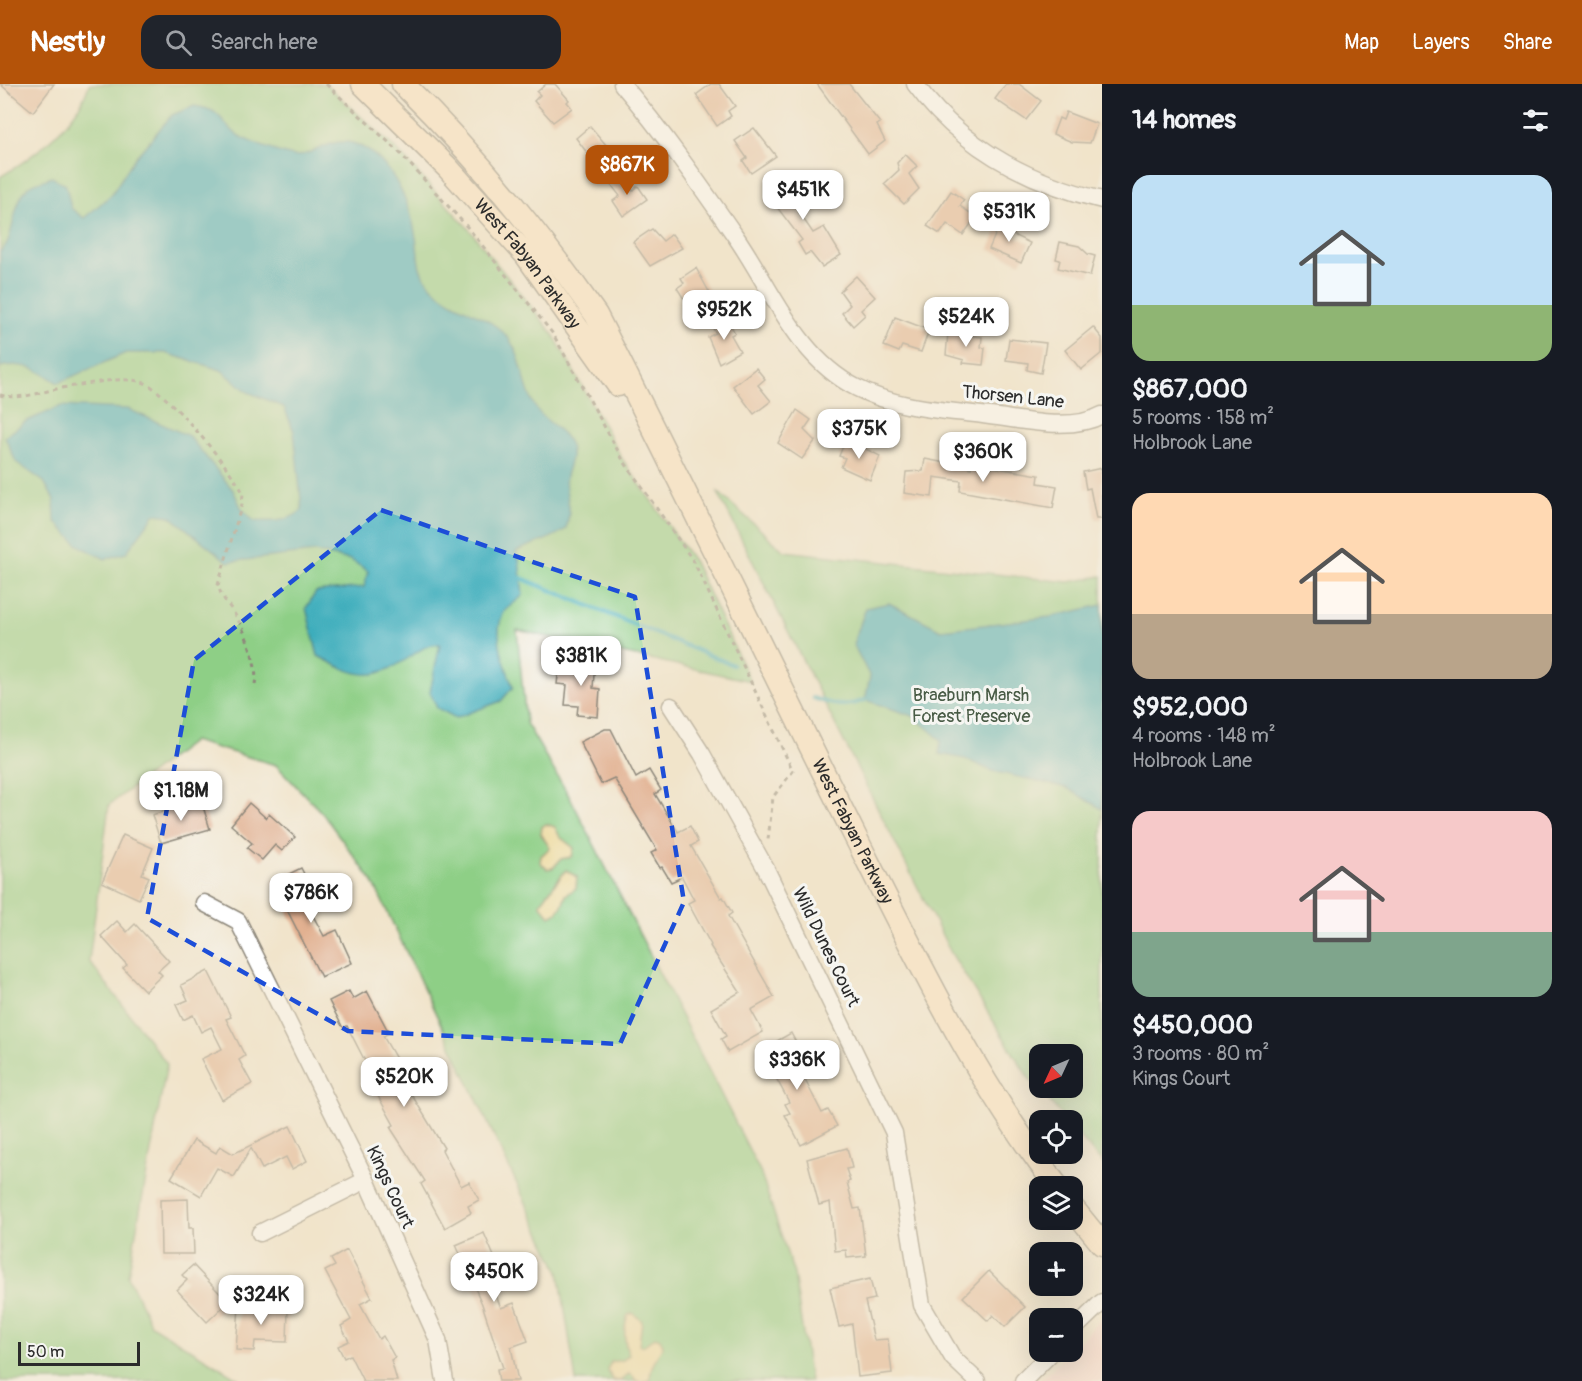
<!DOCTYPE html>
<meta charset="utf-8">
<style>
:root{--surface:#171b24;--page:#20242c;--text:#f1f3f6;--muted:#9ea1a6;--accent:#b45309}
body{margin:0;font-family:Pangolin,sans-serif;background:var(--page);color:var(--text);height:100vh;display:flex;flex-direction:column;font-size:22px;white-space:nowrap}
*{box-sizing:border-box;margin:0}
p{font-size:20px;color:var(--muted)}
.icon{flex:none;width:33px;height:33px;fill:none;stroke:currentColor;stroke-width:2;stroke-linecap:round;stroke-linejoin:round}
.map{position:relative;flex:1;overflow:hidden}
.sheet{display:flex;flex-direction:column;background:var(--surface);width:480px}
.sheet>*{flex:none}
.needle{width:39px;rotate:226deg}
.tools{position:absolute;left:1029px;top:960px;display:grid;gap:12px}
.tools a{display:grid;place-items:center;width:54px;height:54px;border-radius:12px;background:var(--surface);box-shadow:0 6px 24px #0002;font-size:30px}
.scale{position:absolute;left:18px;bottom:15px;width:122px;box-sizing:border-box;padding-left:6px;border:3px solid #2b2b2b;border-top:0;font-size:16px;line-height:21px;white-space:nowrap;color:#2b2b2b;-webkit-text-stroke:4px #f6f6f2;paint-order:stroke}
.price{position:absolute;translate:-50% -51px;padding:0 14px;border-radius:12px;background:#fff;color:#222;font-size:20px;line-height:39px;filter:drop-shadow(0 2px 3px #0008)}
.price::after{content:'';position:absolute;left:50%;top:36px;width:18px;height:14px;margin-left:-9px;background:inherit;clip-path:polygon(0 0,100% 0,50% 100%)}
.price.current{background:var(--accent);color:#fff}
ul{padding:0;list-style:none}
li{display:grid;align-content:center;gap:12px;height:318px;padding:0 30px}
li span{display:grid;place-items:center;height:186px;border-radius:18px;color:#555}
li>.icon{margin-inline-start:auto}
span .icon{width:108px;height:108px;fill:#fffc;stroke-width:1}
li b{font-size:26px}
h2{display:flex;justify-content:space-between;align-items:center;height:72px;padding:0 30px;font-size:26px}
header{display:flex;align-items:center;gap:36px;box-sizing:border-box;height:84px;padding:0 30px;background:var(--accent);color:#fff}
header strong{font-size:28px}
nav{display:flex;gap:33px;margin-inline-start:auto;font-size:21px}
.search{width:420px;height:54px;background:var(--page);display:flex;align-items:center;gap:15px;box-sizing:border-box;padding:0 21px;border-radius:18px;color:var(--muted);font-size:22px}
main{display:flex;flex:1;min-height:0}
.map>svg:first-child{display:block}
.built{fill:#f7d1c9}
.green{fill:#8ecf86;stroke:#5c7d58;stroke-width:1.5;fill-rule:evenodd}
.sand{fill:#eeda9e;stroke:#8c8264;stroke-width:1.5}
.water{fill:#3eadbc;stroke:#346c74;stroke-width:1.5}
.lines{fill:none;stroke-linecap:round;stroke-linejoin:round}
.stream{stroke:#3eadbc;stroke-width:4.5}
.building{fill:#e2b191}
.street-casing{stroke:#8e887b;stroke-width:19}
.secondary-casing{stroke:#8e887b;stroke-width:25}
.path{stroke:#8e887b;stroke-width:3;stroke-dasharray:4.5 4.5;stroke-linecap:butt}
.street{stroke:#fff;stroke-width:16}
.secondary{stroke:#fde5c5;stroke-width:22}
.marked{fill:none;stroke:#1d4ed8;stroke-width:4.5;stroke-dasharray:12 8;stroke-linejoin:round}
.labels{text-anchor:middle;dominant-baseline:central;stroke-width:6;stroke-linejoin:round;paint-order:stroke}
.street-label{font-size:18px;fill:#2b2b2b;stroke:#f6f6f2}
.park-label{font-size:18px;fill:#495c46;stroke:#f6f6f2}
</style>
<header>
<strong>Nestly</strong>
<div class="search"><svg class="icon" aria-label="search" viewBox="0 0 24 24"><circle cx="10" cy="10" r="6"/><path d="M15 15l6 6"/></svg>Search here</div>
<nav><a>Map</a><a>Layers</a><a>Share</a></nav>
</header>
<main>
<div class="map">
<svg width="1102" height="1297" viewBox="0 0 1102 1297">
<rect width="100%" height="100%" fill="#f6f6f2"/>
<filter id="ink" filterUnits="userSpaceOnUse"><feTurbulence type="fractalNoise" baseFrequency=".0167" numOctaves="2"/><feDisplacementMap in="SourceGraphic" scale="12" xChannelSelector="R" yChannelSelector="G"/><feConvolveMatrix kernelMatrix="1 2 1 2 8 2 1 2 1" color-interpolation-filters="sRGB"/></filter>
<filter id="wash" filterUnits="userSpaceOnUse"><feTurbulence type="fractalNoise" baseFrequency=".008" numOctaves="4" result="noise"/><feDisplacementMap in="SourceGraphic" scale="24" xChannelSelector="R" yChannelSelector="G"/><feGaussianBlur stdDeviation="1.35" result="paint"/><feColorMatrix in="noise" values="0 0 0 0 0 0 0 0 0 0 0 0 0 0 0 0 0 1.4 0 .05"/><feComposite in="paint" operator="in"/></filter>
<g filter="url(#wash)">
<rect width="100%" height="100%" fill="#f1e4cb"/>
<polygon class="built" points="1102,1234 1102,1297 1040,1297 1069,1268 1072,1268 1073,1264"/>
<g class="green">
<path d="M89,0H326L398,67L469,145L553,250L623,376L694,478L750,597L517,546L526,639L572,717L760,1087L794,1190L810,1297H576L559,1188L373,798L323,730L276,681L193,657L109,721L89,877L167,980L128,1192L151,1241L242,1297H0V93C32,74 79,38 89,0Z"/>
<path d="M717,407L784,467L1069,498L1102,492V1079L1073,1045L1072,1036H1066L1028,993L951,869ZM1040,970H1072V1004H1040Z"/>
</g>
<g class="sand">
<polygon points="546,740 555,743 560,753 574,764 572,773 561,775 553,784 547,785 540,778 541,772 550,764 541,750 542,743"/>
<path d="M566,786L577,793L576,804L566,811C563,821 560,829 550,832L540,820C541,818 564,788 566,786Z"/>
<path d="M633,1229L642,1237L639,1261L643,1262L655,1253L660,1255L663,1261L652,1283L649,1297H636L633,1292L629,1290L620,1297L613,1296L607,1286L611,1278L623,1276L629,1271C624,1259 623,1243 628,1231Z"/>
</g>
<g class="water">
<path d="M194,22C221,26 216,32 234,48C242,56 286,72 297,72C314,71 334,50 358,61C392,76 411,120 416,154C419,170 416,183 427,197C447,223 479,226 502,247C524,268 521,297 534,321C541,336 561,343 568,357C575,370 569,380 566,392C563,405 570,415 569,428C569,433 567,440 566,445C550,457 532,459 516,468L519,476L523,511C518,517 506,523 503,530C492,551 506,583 513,603L501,617L456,634L437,624L430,608L440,560C427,560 420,566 410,573C371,599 358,593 318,572L306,524L316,508L364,503L368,487L351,476L315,468L228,478L170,432L155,430L126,469L105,475L78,461L55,437L54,416L44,398L16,378L5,353L25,338L61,322L128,325L189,352L233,406L242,425L254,437C272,438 289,438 302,426L294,348L284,323L248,308L221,286L165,269H126L58,299C38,286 24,277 0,283V167C16,157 10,119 29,102C35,98 45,96 52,93L66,101L71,124L84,134L111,111L134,75L172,31Z"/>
<polygon points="889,519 941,546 1050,533 1102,521 1102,725 1067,704 992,687 965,675 939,670 941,656 913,632 865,616 870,593 853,560 866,524"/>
</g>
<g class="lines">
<g class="stream">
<polyline points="521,494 733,581"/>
<path d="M813,614C832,621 845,624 865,616"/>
</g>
</g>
<g id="blocks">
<g class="building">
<polygon points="0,0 54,0 33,28"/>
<polygon points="546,0 555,0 569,16 567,18 572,24 553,38 534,17 540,11 537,8"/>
<polygon points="711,0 719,0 735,22 728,27 731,32 717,42 696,11"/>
<polygon points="817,0 849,0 880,39 877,41 885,57 868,70"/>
<polygon points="1006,0 1019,0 1041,17 1026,36 995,15"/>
<polygon points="1066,28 1097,40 1090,59 1072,58 1053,50 1059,34 1063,36"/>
<polygon points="590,42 607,62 605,64 610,70 599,79 594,78 576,54"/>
<polygon points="754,44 776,72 751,89 743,77 747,74 735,57"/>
<polygon points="905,70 917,82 909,90 919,105 904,120 884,100 899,86 897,79"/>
<polygon points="798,86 806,98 794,106 805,123 798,127 813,149 824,143 841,171 822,183 810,168 805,171 798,159 802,156 767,110"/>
<polygon points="620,90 633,107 638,102 647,115 623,132 613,117 620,112 609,98"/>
<polygon points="951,107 964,116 960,122 976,133 963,151 947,140 940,150 927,142"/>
<polygon points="1001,137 1017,144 1013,151 1030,159 1021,179 989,165"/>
<polygon points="652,145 663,157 672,150 682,164 650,182 633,158"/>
<polygon points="1060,158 1079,162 1088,170 1095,172 1090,192 1058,184 1060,176 1056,175"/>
<polygon points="696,184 713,215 691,226 677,204 684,199 681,194"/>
<polygon points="856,192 875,213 861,226 865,231 853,242 842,229 850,221 840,207"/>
<polygon points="895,233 929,246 921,268 902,262 899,268 884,262"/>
<polygon points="727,235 735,249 731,251 740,267 719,279 708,253 716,249 712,243"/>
<polygon points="1093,243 1102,254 1102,269 1081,286 1065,266"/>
<polygon points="948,249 982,253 981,263 985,264 983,281 963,279 964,276 946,271"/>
<polygon points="1009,255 1046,259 1041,289 1027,286 1028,279 1006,276"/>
<polygon points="756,284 765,295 758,301 771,317 754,330 733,302"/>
<polygon points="797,326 811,336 804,346 815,357 802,375 778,359"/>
<polygon points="846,355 880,372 870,396 841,383 845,374 839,372"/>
<polygon points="925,375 971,384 972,378 986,380 986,382 1039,391 1038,399 1057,402 1053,424 960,407 961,397 934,393 932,413 904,409 906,388 923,387"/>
<polygon points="1102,384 1102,435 1096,435 1090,404 1086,405 1083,388"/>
<polygon points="568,575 595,577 593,604 600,605 598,633 577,631 578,622 565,621 567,601 557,600 559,584 568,584"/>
<polygon points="605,645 611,645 636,694 649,686 661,706 655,710 678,748 690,742 698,758 691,762 721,814 723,813 732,829 728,832 774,913 751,926 763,948 728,968 721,955 726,952 711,925 740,908 710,862 711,861 688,819 694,816 682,793 671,798 662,783 660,784 651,769 657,766 614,694 601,700 580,658"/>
<polygon points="201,716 210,745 161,759 152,731"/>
<polygon points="249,719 266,734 269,730 295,753 282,767 275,761 262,776 247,764 252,759 231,741"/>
<polygon points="123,751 153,764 142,790 149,793 139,815 102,798"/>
<polygon points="301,784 321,823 311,828 324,852 337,846 352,879 321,893 273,798"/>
<polygon points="117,837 127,848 135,840 169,877 158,887 162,891 145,907 123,884 127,881 101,852"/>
<polygon points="208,887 231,933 226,935 245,972 239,976 252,1000 222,1016 201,975 222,965 211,943 201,948 193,931 183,936 176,921 188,916 181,901"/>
<polygon points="349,907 353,915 367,907 389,949 383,952 402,985 406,983 412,994 404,998 444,1064 442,1066 461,1102 469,1098 479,1116 468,1122 471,1129 445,1144 421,1100 425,1097 390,1043 394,1041 362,983 367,981 347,942 343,944 329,917"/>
<polygon points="791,949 802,970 794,975 805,996 822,1029 828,1026 837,1042 801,1061 785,1031 790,1029 785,1020 789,1018 761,966"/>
<polygon points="290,1042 307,1077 292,1085 286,1073 262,1085 251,1064 234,1093 217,1084 201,1112 171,1094 194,1056 216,1069 220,1062 233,1070"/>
<polygon points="847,1064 852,1084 846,1085 850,1097 847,1098 854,1125 860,1124 866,1172 847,1174 846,1166 835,1167 830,1118 819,1121 807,1075"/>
<polygon points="188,1115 189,1144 193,1144 194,1170 161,1170 160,1116"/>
<polygon points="484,1149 502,1191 490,1196 501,1224 514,1219 528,1257 511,1263 518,1297 499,1297 497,1285 503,1284 482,1220 456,1161"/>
<polygon points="347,1166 372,1214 360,1220 379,1255 383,1252 395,1274 391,1276 397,1297 363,1297 350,1271 344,1274 338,1262 349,1257 341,1242 351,1236 325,1187 335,1182 331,1175"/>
<polygon points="193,1181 228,1218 207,1238 177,1206 187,1196 182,1191"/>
<polygon points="989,1187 1025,1223 1005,1243 993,1231 988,1237 963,1213"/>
<polygon points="870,1195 875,1215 865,1217 874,1256 888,1255 892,1289 858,1293 852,1240 839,1243 830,1204"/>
<polygon points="239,1222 288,1225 287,1258 255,1257 254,1267 236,1266"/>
</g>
</g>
</g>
<g filter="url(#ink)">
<use href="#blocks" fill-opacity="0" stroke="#8e887b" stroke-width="1.5"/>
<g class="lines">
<defs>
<g id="street">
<path d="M622,0C663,48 700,101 736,153C772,205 797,274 857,304C897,325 946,326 990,332C1024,336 1071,348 1102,331"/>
<path d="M915,0C961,63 1027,98 1102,116"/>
<polyline points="671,622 702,670 766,785 894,1049 922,1221 953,1274 977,1297"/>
<polyline points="204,819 238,837 366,1096 438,1256 445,1297"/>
<polyline points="260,1149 366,1096"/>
<polyline points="1072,1247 1102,1218"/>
<polyline points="1023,1297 1052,1268"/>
</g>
<g id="secondary">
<path id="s1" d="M363,0L447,83L526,171L618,301"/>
<path id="s2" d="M403,0C475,71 538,148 596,231C684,403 768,578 854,750C914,869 976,998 1057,1102"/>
<polyline points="1072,1123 1102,1160"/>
</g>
</defs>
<use href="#street" class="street-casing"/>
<use href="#secondary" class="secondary-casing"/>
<g class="path">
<polyline points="326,0 398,67 469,145 553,250 623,376 694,478 793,687 773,713 768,756"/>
<path d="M0,311C23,317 44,306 68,303C90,300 124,291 145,299C167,308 233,387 243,409L242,420L218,501C221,513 227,519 234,529C245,546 259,581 255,600"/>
</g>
<use href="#street" class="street"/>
<use href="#secondary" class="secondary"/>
</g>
</g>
<path d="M0 0H1102V1297H0ZM381,426L635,513L684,818L620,960L348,947L147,834L194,576Z" fill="#f1e4cb" fill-opacity=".55" fill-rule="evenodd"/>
<path class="marked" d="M381,426L635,513L684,818L620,960L348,947L147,834L194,576Z"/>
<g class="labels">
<g class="street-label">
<text stroke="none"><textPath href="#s1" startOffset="244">West Fabyan Parkway</textPath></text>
<text transform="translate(1013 313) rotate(6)">Thorsen Lane</text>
<text stroke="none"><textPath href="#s2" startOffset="878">West Fabyan Parkway</textPath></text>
<text transform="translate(826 863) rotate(64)">Wild Dunes Court</text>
<text transform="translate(390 1103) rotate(65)">Kings Court</text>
</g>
<g class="park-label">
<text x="971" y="611">Braeburn Marsh<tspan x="971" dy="21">Forest Preserve</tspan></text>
</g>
</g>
</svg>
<div class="tools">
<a><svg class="needle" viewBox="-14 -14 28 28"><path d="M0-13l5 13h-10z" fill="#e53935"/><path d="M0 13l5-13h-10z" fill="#9ea1a6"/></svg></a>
<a><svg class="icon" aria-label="locate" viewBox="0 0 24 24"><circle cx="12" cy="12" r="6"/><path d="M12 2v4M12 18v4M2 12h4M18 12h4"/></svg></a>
<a><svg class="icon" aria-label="layers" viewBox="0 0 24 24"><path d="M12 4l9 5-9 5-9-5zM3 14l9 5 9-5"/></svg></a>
<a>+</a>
<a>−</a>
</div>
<div class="scale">50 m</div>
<b class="price current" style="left:627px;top:112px">$867K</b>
<b class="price" style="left:803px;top:137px">$451K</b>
<b class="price" style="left:1009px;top:159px">$531K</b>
<b class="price" style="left:724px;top:257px">$952K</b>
<b class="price" style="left:966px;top:264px">$524K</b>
<b class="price" style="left:859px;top:376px">$375K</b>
<b class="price" style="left:983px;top:399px">$360K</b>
<b class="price" style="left:581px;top:603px">$381K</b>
<b class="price" style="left:181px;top:738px">$1.18M</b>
<b class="price" style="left:311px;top:840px">$786K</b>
<b class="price" style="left:797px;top:1007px">$336K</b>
<b class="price" style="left:404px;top:1024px">$520K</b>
<b class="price" style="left:494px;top:1219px">$450K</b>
<b class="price" style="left:261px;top:1242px">$324K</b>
</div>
<section class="sheet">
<h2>14 homes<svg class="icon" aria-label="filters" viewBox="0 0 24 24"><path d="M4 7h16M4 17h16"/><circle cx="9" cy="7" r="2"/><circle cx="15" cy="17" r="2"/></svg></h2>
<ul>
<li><span style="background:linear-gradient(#bfe0f5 70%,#8fb573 0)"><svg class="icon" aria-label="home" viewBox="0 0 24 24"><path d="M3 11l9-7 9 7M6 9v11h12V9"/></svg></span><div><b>$867,000</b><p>5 rooms · 158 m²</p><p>Holbrook Lane</p></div></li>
<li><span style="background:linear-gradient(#ffd9b3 65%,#b9a48a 0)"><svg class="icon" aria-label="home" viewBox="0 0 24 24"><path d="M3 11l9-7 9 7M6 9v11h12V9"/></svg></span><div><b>$952,000</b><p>4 rooms · 148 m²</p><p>Holbrook Lane</p></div></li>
<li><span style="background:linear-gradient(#f6c9c9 65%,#7fa58c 0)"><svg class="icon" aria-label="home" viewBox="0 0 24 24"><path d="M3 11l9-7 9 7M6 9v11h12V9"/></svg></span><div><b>$450,000</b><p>3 rooms · 80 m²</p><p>Kings Court</p></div></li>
</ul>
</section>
</main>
